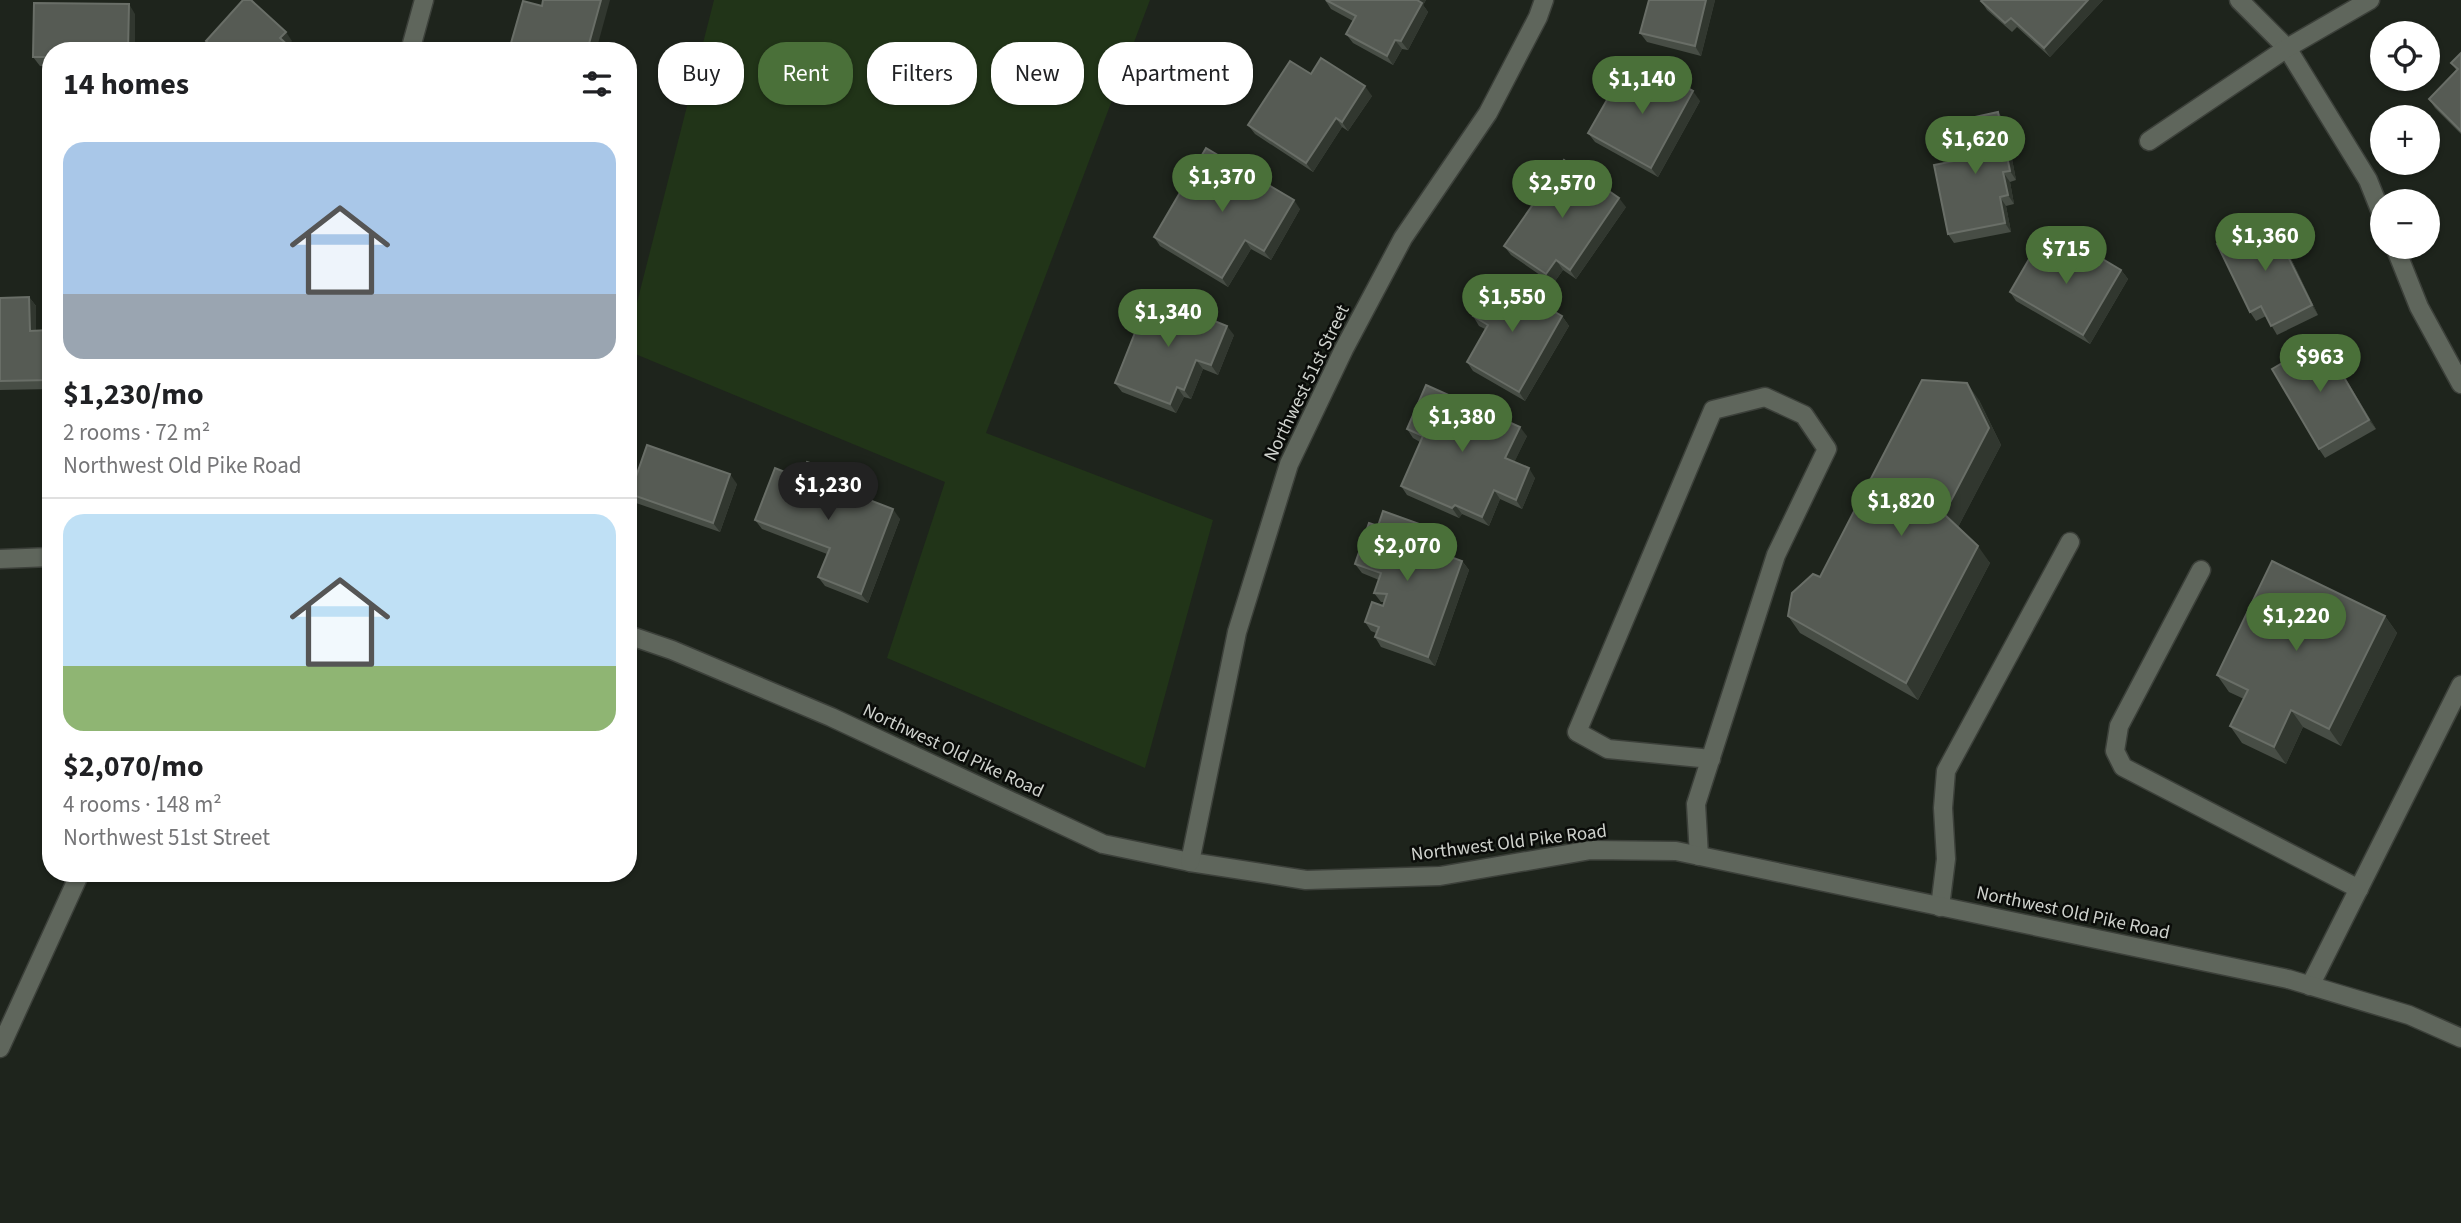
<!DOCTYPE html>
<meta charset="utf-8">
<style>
:root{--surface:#fff;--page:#f2f2f2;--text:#202124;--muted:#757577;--line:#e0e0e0;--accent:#4a7039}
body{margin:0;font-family:"Source Sans 3",sans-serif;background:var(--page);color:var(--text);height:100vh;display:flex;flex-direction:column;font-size:26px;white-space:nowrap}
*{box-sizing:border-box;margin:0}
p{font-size:23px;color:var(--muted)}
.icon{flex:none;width:38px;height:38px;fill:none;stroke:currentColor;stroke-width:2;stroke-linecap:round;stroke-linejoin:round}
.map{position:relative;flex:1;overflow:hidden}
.panel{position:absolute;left:42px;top:42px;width:595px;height:840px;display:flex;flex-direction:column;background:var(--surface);border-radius:28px;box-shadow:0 2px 5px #0004}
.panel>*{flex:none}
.top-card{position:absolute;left:658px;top:42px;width:665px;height:63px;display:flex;gap:14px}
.controls{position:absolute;left:2370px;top:21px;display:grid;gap:14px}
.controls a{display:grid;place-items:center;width:70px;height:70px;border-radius:50%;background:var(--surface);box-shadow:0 2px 5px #0004;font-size:35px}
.price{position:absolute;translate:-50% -60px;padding:0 16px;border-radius:24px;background:var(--accent);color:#fff;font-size:23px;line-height:46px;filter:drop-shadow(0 2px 4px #0008)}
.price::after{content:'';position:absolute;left:50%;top:42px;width:21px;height:16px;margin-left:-10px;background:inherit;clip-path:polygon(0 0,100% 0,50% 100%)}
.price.active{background:#222;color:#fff}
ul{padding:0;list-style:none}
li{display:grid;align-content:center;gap:14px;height:371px;padding:0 21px}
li+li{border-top:2px solid var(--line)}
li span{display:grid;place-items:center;height:217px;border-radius:21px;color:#555}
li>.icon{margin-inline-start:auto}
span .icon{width:126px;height:126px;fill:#fffc;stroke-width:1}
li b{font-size:30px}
h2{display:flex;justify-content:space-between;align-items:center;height:84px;padding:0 21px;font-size:30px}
.pill{padding:0 24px;border-radius:28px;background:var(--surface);box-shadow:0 2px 5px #0004;font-size:24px;line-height:63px}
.pill.active{background:var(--accent);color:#fff}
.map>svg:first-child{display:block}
.green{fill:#213418}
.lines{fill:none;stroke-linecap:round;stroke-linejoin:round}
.lane-casing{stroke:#3c403a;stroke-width:21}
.street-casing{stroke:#3c403a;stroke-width:21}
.lane{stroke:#5f665c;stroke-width:18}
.street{stroke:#5f665c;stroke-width:18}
.wall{fill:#474d45}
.shaded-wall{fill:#31372f}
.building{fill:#565b54;stroke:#696e67;stroke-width:2}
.labels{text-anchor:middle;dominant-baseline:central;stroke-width:5;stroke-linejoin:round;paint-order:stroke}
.street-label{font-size:19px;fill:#cfd2cd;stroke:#0a0c09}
</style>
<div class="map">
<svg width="2461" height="1223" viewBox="0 0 2461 1223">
<rect width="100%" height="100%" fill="#1e241c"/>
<polygon class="green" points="714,0 1150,0 986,433 1213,520 1145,768 887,658 945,482 628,351 628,338"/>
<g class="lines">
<defs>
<g id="lane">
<polyline points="2201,570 2119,726 2115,751 2123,767 2359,889"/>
<polyline points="1699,856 1696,804 1776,555 1827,449 1804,415 1765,397 1713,410 1577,732 1608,749 1711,759"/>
<polyline points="1940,907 1946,859 1943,808 1946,771 2070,542"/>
<polyline points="2310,986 2461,685"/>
<polyline points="0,1048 80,873"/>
</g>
<g id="street">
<polyline points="2239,0 2287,48 2368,180 2382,215"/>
<polyline points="410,51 424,0"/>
<polyline points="2149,141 2287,48 2370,0"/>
<polyline points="2395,247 2419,307 2461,384"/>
<polyline points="0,559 51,557"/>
<polyline points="628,635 672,650 831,717 1103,844 1190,862 1306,880 1440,876 1591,850 1676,851 2288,979 2409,1015 2461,1038"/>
<polyline points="1190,862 1237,632 1289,464 1344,349 1403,238 1488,113 1538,17 1544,0"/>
</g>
</defs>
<use href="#lane" class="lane-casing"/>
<use href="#street" class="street-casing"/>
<use href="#lane" class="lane"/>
<use href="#street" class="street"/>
</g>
<g class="wall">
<polygon points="1325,0 1426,0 1423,5 1428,12 1408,50 1402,49 1393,65 1353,43 1346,34 1353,21 1331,9"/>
<polygon points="1649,0 1715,0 1701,56 1647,42 1640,33"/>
<polygon points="2103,0 2050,57 2017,27 2012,32 1987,10 1981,1"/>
<polygon points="542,6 596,51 516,51 511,43"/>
<polygon points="135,14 135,51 51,51 51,67 40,66 33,57"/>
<polygon points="2461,53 2461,134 2435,108 2429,99 2457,71 2451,63"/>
<polygon points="1311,74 1372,96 1348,131 1342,127 1313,172 1255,134 1248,125"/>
<polygon points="1700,101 1658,177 1595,142 1588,133"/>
<polygon points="1998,112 2005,122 2016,180 2010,182 2014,204 2006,206 2011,232 1954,243 1948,234 1959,160"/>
<polygon points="1626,207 1576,279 1563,270 1553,284 1511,255 1504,246"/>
<polygon points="1300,209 1271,260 1251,249 1228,287 1160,246 1154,237"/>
<polygon points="2276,227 2318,315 2277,335 2266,316 2256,321 2250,312"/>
<polygon points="2075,263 2121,270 2128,279 2090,344 2016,301 2010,292"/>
<polygon points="29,297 36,306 36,331 51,333 51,389 0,390 0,298"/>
<polygon points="1473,316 1562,316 1569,326 1525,401 1473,371 1467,362 1485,329 1479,326"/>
<polygon points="1234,335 1218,375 1203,369 1191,399 1184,397 1176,413 1122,392 1115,383"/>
<polygon points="2322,340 2376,429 2325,458 2319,449"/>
<polygon points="1979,400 2001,445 1958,527 1990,563 1918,700 1800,633 1788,616 1820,577"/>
<polygon points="1407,429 1527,436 1514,462 1535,478 1522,509 1500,499 1489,526 1462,514 1459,518 1407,495 1401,486 1420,442 1413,438"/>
<polygon points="800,478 844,483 842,489 900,519 868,603 825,586 818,577 827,554 762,529 755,520"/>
<polygon points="737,484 720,532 636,503 630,494"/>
<polygon points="1378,526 1425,526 1432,535 1427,548 1462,561 1469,570 1435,666 1381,647 1375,637 1376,633 1371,631 1365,622 1383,606 1384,602 1381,602 1374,593 1379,580 1362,573 1355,564"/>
<polygon points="2385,616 2397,633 2341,746 2303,727 2286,764 2242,743 2230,726 2244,699 2229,692 2217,675"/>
</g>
<g class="shaded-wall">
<polygon points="601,0 610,0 596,51 587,51"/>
<polygon points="1416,0 1426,0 1423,5 1428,12 1408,50 1401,41"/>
<polygon points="1706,0 1715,0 1701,56 1695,46"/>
<polygon points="2088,0 2103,0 2050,57 2044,48"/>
<polygon points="129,4 135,14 135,51 128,51"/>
<polygon points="286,32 292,41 287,47 280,38"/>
<polygon points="1395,40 1402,49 1393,65 1387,56"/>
<polygon points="1365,86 1372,96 1348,131 1342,122"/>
<polygon points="1693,91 1700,101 1658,177 1651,168"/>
<polygon points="1998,112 2005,122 2016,180 2010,171"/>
<polygon points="1336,118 1342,127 1313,172 1306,163"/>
<polygon points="2003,172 2010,182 2014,204 2008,195"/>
<polygon points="2000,197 2006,206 2011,232 2005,223"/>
<polygon points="1619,198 1626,207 1576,279 1570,270"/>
<polygon points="1294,200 1300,209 1271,260 1264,251"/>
<polygon points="2269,218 2276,227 2318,315 2312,305"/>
<polygon points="1245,240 1251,249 1228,287 1222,278"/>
<polygon points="1556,260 1563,270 1553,284 1546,274"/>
<polygon points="2121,270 2128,279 2090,344 2083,335"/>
<polygon points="29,297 36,306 36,340 30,331"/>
<polygon points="1562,316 1569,326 1525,401 1519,392"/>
<polygon points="1227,326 1234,335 1218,375 1211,365"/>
<polygon points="49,330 51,333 51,381 50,380"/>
<polygon points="2322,340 2328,349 2376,429 2369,420"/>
<polygon points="1196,360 1203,369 1191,399 1184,390"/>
<polygon points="1967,383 1979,400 2001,445 1956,531 1944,514"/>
<polygon points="1177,387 1184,397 1176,413 1170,404"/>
<polygon points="1520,427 1527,436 1512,467 1505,458"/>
<polygon points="1529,468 1535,478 1522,509 1516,500"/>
<polygon points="838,473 844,483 840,495 833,486"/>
<polygon points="730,474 737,484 720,532 713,523"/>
<polygon points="1494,490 1500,499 1489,526 1482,517"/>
<polygon points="1455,505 1462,514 1459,518 1452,508"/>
<polygon points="893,509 900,519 868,603 861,594"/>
<polygon points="1425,526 1432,535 1425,554 1418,545"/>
<polygon points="1978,546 1990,563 1918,700 1906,683"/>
<polygon points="1462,561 1469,570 1435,666 1428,657"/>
<polygon points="2385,616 2397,633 2341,746 2329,729"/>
<polygon points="2291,710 2303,727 2286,764 2274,747"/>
</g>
<g class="building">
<polygon points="243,0 251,0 286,32 280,38 294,51 217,51 206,41"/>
<polygon points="543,0 601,0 587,51 539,51 511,43 523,1 542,6"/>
<polygon points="1326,0 1417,0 1422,3 1401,41 1395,40 1387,56 1346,34 1356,16"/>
<polygon points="1649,0 1706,0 1695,46 1640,33"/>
<polygon points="1982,0 2088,0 2044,48 2011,18 2005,23 1981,1"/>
<polygon points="34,3 129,4 128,51 51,51 51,57 33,57"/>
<polygon points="2461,53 2461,131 2429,99 2458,69 2451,63"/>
<polygon points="1321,58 1365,86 1342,122 1336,118 1306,163 1248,125 1290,61 1311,74"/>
<polygon points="1646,65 1693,91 1651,168 1588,133 1612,91 1627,99"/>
<polygon points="1998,112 2010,171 2003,172 2008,195 2000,197 2005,223 1948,234 1934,165 1959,160 1952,122"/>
<polygon points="1206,148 1294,200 1264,251 1245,240 1222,278 1154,237"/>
<polygon points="1564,160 1619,198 1570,270 1556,260 1546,274 1504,246"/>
<polygon points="2269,218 2312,305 2271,326 2261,306 2250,312 2217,244"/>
<polygon points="2039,242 2075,263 2084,248 2121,270 2083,335 2010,292"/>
<polygon points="1495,277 1562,316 1519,392 1467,362 1488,325 1473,316"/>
<polygon points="1150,295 1227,326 1211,365 1196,360 1184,390 1177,387 1170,404 1115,383"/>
<polygon points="29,297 30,331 49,330 50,380 0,381 0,298"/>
<polygon points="2322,340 2369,420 2319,449 2272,369"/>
<polygon points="1922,380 1967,383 1989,428 1944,514 1978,546 1906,683 1788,616 1792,593 1813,574 1820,577"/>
<polygon points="1426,385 1520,427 1505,458 1529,468 1516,500 1494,490 1482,517 1455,505 1452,508 1401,486 1423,436 1407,429"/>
<polygon points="647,445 730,474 713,523 630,494"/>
<polygon points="807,462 838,473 833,486 893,509 861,594 818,577 830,548 755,520 775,468 800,478"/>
<polygon points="1383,511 1425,526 1418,545 1462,561 1428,657 1375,637 1379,627 1365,622 1372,602 1383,606 1387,594 1374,593 1381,573 1355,564 1369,523 1378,526"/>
<polygon points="2272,561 2385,616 2329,729 2291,710 2274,747 2230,726 2248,690 2217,675"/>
</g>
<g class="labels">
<g class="street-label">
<text transform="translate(1307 383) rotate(-64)">Northwest 51st Street</text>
<text transform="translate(953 751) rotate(25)">Northwest Old Pike Road</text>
<text transform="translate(1509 843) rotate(-7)">Northwest Old Pike Road</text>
<text transform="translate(2073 913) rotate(12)">Northwest Old Pike Road</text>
</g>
</g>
</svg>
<div class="controls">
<a><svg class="icon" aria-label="locate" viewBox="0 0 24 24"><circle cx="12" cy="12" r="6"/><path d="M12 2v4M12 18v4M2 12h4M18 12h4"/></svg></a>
<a>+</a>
<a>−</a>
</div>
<b class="price" style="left:1642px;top:116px">$1,140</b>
<b class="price" style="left:1975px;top:176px">$1,620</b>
<b class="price" style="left:1222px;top:214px">$1,370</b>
<b class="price" style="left:1562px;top:220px">$2,570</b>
<b class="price" style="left:2265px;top:273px">$1,360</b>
<b class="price" style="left:2066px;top:286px">$715</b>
<b class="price" style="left:1512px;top:334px">$1,550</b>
<b class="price" style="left:1168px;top:349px">$1,340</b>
<b class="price" style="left:2320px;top:394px">$963</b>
<b class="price" style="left:1462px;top:454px">$1,380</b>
<b class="price active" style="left:828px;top:522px">$1,230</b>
<b class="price" style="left:1901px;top:538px">$1,820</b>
<b class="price" style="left:1407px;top:583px">$2,070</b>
<b class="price" style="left:2296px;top:653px">$1,220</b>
<div class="top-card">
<a class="pill">Buy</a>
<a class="pill active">Rent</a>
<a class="pill">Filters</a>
<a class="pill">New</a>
<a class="pill">Apartment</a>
</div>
<section class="panel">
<h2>14 homes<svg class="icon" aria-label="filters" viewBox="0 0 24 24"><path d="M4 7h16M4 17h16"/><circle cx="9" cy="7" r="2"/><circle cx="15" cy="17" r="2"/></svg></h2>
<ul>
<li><span style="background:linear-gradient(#a9c7e8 70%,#9aa5b1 0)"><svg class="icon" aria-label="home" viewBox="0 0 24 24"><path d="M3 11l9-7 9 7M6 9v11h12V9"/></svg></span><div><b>$1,230/mo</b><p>2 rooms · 72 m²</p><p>Northwest Old Pike Road</p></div></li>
<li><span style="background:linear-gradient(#bfe0f5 70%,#8fb573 0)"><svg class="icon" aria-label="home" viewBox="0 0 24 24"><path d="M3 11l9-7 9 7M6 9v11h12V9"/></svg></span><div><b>$2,070/mo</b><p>4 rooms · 148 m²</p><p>Northwest 51st Street</p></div></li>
</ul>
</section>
</div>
